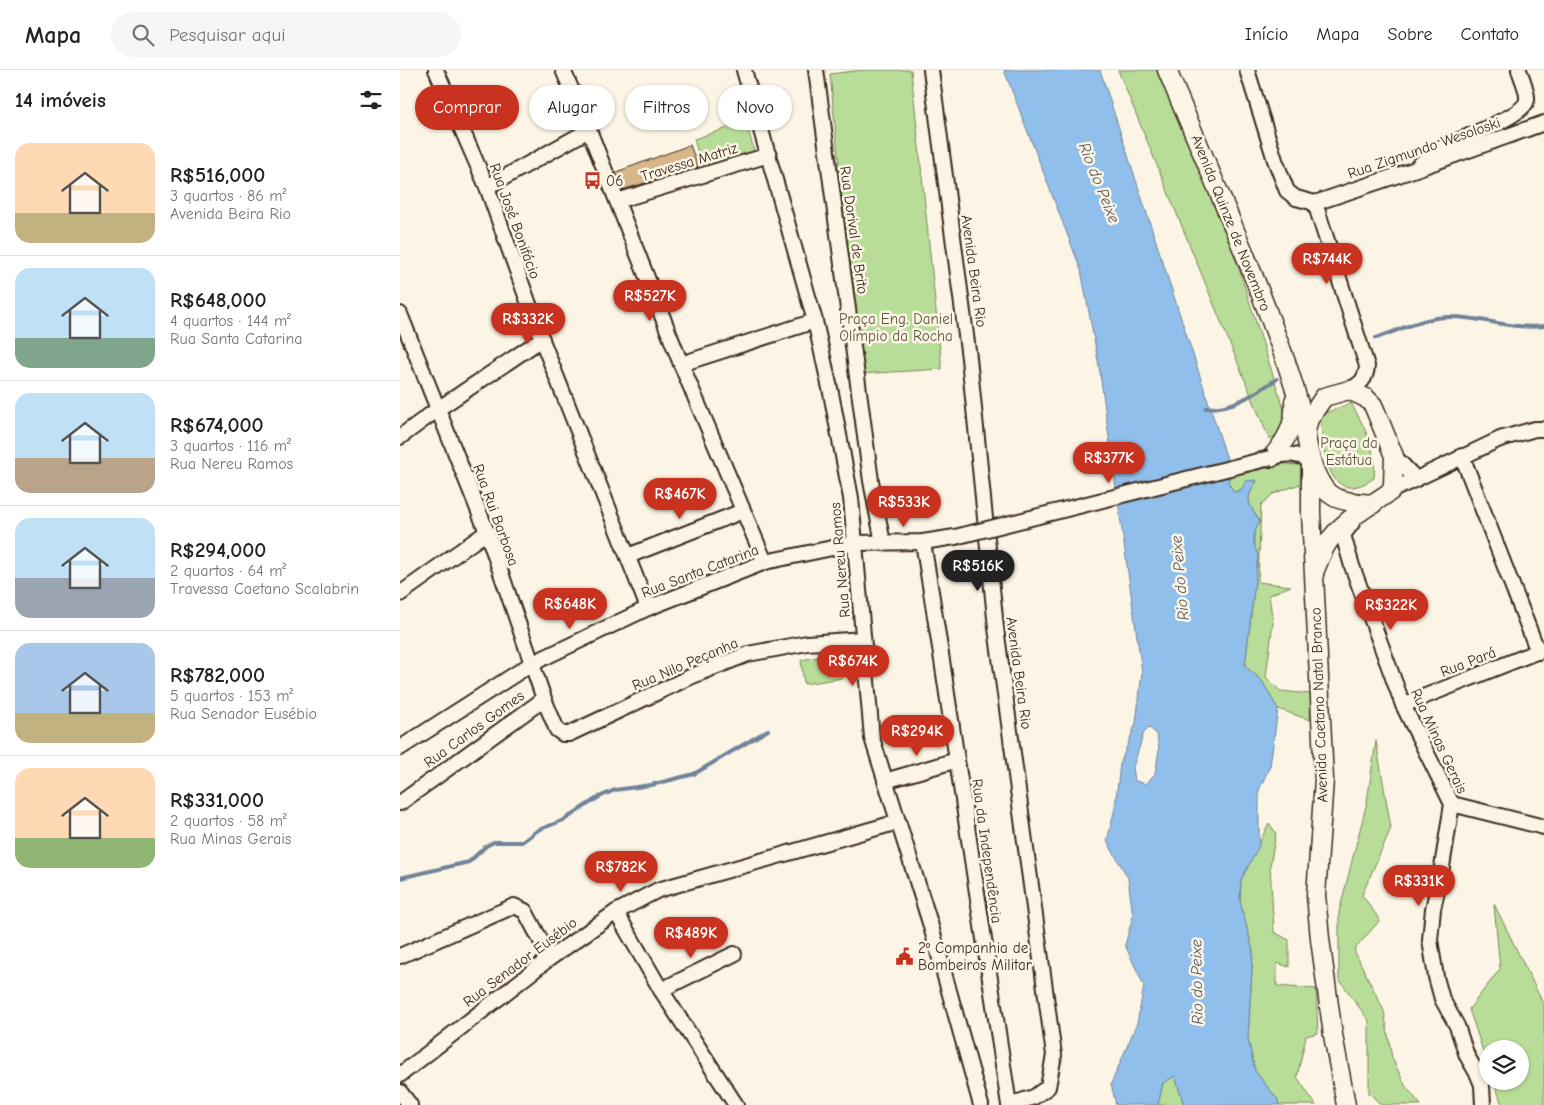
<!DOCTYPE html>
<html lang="pt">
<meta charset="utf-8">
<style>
:root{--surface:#fff;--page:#f6f6f6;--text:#222;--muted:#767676;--line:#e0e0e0;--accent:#c8321e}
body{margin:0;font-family:"Comic Neue",sans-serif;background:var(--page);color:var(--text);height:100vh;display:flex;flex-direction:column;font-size:19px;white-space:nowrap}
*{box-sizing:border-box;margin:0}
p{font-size:16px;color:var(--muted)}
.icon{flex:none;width:28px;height:28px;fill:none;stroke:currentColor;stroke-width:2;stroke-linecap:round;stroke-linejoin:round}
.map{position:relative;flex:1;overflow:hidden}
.panel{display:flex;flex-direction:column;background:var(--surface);width:400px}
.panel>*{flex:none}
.guide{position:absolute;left:15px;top:15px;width:475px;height:45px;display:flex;gap:10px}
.fabs{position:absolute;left:1079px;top:970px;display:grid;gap:10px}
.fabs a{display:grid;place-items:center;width:50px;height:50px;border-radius:50%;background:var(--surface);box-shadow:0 1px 4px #0004;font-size:25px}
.price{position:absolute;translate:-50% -42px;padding:0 11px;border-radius:18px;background:var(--accent);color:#fff;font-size:16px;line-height:32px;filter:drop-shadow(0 1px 2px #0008)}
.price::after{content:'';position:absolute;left:50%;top:30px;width:15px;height:11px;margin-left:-8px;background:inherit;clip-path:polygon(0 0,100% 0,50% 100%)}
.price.selected{background:#222;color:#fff}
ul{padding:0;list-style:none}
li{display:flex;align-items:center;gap:15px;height:125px;padding:0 15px}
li+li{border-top:1px solid var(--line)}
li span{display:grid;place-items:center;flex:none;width:140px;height:100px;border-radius:15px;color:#555}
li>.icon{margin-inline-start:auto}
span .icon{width:60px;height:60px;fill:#fffc;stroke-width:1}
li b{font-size:21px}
h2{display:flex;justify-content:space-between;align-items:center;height:60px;padding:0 15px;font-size:21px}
.pill{padding:0 18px;border-radius:22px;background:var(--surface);box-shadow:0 1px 4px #0004;font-size:18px;line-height:45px}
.pill.selected{background:var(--accent);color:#fff}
header{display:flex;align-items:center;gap:30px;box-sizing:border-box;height:70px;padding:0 25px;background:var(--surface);border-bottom:1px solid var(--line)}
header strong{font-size:24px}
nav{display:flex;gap:28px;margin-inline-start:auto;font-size:18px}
.search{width:350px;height:45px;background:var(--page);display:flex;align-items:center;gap:12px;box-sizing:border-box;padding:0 18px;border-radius:28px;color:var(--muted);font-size:19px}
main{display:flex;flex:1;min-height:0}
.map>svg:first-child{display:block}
.green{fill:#b8dd98;stroke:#7a845b}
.water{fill:#91bfeb;stroke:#6f8399;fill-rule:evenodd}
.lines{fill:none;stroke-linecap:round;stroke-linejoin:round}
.stream{stroke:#6f8399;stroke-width:4}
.building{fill:#d7b78a;stroke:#3b2a1e}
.minor-casing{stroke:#3b2a1e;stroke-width:18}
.major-casing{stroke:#3b2a1e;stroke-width:21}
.minor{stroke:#fcf5e5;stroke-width:14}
.major{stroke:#fcf5e5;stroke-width:18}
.minor-bridge-casing{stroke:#3b2a1e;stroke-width:18;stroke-linecap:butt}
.minor-bridge{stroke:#fcf5e5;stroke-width:14}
.labels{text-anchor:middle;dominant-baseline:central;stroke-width:5;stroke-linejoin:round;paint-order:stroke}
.street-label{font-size:15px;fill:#3b2a1e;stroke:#fcf5e5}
.poi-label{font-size:15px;fill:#3b2a1e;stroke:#fcf5e5;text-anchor:start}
.park-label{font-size:15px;fill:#5a573c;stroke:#fcf5e5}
.water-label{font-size:16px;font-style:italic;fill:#55575c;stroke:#fcf5e5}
</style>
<header>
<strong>Mapa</strong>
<div class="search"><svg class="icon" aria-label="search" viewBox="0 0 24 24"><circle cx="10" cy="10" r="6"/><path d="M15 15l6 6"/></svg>Pesquisar aqui</div>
<nav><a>Início</a><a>Mapa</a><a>Sobre</a><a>Contato</a></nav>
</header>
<main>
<section class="panel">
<h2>14 imóveis<svg class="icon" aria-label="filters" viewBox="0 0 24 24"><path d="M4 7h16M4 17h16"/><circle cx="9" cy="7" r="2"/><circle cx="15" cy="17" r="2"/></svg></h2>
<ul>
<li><span style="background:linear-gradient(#ffd9b3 70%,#c2b280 0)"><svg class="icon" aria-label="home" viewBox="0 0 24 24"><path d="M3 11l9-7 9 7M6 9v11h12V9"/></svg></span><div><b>R$516,000</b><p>3 quartos · 86 m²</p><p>Avenida Beira Rio</p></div></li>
<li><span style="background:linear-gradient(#bfe0f5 70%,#7fa58c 0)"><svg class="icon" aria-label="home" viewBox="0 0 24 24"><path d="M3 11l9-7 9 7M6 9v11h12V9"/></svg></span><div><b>R$648,000</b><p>4 quartos · 144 m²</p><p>Rua Santa Catarina</p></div></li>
<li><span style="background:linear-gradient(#bfe0f5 65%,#b9a48a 0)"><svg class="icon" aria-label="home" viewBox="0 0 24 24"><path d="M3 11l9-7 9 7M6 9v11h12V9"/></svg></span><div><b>R$674,000</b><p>3 quartos · 116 m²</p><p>Rua Nereu Ramos</p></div></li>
<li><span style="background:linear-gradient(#bfe0f5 60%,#9aa5b1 0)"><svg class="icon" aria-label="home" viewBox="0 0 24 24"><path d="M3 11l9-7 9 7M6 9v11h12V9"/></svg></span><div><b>R$294,000</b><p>2 quartos · 64 m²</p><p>Travessa Caetano Scalabrin</p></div></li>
<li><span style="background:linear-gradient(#a9c7e8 70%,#c2b280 0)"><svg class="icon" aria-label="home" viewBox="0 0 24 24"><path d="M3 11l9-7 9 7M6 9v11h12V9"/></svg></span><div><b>R$782,000</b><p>5 quartos · 153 m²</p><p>Rua Senador Eusébio</p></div></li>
<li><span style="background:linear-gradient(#ffd9b3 70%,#8fb573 0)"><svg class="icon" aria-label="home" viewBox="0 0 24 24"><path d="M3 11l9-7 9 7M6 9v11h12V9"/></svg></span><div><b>R$331,000</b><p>2 quartos · 58 m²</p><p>Rua Minas Gerais</p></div></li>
</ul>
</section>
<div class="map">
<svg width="1144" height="1035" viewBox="0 0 1144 1035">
<rect width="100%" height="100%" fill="#fcf5e5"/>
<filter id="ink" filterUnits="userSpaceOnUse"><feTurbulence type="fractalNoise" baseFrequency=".02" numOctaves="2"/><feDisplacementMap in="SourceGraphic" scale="10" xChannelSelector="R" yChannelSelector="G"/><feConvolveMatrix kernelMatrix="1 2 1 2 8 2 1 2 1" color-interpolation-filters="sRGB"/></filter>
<g filter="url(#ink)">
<g class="green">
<polygon points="463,0 511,0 542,299 459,304 430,4"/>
<polygon points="718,0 758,0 832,177 886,346 881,363 869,369"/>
<polygon points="346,52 355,84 303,100 294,69"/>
<path d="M951,333C964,356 977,380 974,408C926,441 923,376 920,345Z"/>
<path d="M885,394L901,395L900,414L873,424L861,435L858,512L891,516L869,525L873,553L866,607L880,621L911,624L910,650L878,639L862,611L845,596L858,486C853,473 851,464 860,452C848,432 844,431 857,411L841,420L833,422L828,412L830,406Z"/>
<polygon points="441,583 443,608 404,614 401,590"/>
<polygon points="976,671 991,758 962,825 980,850 954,880 984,941 992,988 1006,1017 1021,1035 981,1035 969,1023 969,951 939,909 939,842 967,732"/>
<polygon points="869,753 876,763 870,796 874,862 889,870 889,897 877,893 877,916 916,919 918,963 906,966 897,1007 916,1035 879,1035 878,1030 855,1001 848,969 853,881 840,832 841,810"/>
<polygon points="1094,834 1144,935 1144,1035 1102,1035 1094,1011 1120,1011 1120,979 1088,979 1087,993 1069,939 1100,899"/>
<polygon points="775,1006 784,1035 758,1035 763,1013"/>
</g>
<path class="water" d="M604,0H700L831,401L828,412L834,422L841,420L846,411L857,410C844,431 848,432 860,452C851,464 853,473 858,486L845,596L862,611L878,639L870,696L859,720V776L841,810L840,832L853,881L848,969L855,1001L878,1030L879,1035H784L775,1006L763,1013L758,1035H716L711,1014L737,953L744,916L725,875L733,846L728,808L707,771L715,738L720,694L736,653L742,602L699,296L681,200ZM749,657L757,665L759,680L755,704L746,714L735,711L733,697L744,662Z"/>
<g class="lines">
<g class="stream">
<path d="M976,268C1000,260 1026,246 1051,247C1083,247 1112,260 1144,256"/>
<path d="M806,338C834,339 855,323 877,309"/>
<polyline points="0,808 69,792 86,776 94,772 122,772 138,760 164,750 199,727 215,720 251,715 294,704 368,660"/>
</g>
</g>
<polygon class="building" points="290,75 298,97 222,120 216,102"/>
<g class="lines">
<defs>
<g id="minor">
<polyline points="36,0 87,117 140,265 248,538"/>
<polyline points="163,0 189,60 281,294 365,492"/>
<polyline points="344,0 415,251 431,323 451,428 472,668 530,853 581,1035"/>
<polyline points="416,0 471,411 483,473"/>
<polyline points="531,0 569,288 596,558 654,985 648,1017 634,1027 609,1035"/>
<polyline points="847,0 875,90 887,121 896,128 915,133"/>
<path d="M1019,95C1024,91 1029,86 1034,82C1051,71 1124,48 1127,30C1128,21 1122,9 1119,0"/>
<polyline points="87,117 189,60"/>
<polyline points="217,131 369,85"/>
<polyline points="915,133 1013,100 1144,53"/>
<path d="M915,133L967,296C966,310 960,314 949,320"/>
<polyline points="0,244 87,462 144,629 157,660 163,664 169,664 292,606 348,584 407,573 463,569"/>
<polyline points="281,294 415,251"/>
<polyline points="0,367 38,339 142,269"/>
<polyline points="994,386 1016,409"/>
<polyline points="1062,386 1138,582"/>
<path d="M870,388C886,383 896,383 911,391"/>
<polyline points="991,421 1100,369 1135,359 1144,359"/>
<polyline points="952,453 943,465 952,496 1003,635 1052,734 1041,803 1033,839 1030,870 1036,907 1042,929 1057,956 1067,986 1078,1005 1082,1015 1083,1035"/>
<polyline points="523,472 541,584 609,1035"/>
<polyline points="228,486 343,441"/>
<polyline points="0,524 87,462"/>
<polyline points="1003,635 1144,579"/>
<polyline points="0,678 131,594 248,538 365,492 456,473 523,472 555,467"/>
<polyline points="485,711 557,690"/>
<polyline points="0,733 144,629"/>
<polyline points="1052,734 1144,757"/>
<polyline points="216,842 261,920 336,1035"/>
<polyline points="0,886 114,836 125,841 150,888"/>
<polyline points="261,920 334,884"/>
<polyline points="0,1005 150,888 216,842 258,820 498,752"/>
<polyline points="0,1022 10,1035"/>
</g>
<g id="major">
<path d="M767,0C808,98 852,195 887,295C893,313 899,331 903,350C908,373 909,397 924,418C934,433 956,432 973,434"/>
<path d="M906,361L909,349L924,327L949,320L966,328L973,335L976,342L994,386L993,414L991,421C969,437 942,450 927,474C922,482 919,491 915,500"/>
<path d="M871,388C886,371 896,354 894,331"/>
<polyline points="911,395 911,443 924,710 916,825 920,869 933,965 946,1035"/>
</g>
</defs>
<use href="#minor" class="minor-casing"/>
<use href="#major" class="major-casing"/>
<use href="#minor" class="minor"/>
<use href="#major" class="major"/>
<defs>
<polyline id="minor-bridge" points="555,467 870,388"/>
</defs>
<use href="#minor-bridge" class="minor-bridge-casing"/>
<use href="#minor-bridge" class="minor-bridge"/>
</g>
</g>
<defs>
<symbol id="bus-bare" viewBox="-9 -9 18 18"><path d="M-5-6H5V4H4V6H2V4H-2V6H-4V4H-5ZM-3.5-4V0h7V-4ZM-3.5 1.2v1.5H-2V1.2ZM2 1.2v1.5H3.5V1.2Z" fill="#c8321e" stroke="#fcf5e5" stroke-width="2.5" paint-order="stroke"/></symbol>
<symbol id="civic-bare" viewBox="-9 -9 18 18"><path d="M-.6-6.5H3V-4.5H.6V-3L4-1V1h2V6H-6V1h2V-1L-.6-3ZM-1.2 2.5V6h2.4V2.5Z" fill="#c8321e" stroke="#fcf5e5" stroke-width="2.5" paint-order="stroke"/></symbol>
</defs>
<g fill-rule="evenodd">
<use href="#bus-bare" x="180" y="98" width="25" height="25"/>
<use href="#civic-bare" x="492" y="874" width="25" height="25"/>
</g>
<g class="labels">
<g class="street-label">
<text transform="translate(1024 78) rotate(-19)">Rua Zigmundo Wesoloski</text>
<text transform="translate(289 92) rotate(-17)">Travessa Matriz</text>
<text transform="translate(115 151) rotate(70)">Rua José Bonifácio</text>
<text transform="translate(831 153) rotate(68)">Avenida Quinze de Novembro</text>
<text transform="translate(454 160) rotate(82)">Rua Dorival de Brito</text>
<text transform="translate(574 201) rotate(82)">Avenida Beira Rio</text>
<text transform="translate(96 445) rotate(70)">Rua Rui Barbosa</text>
<text transform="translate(440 490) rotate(-95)">Rua Nereu Ramos</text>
<text transform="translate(300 501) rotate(-21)">Rua Santa Catarina</text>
<text transform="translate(1068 592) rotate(-21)">Rua Pará</text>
<text transform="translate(285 594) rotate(-23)">Rua Nilo Peçanha</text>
<text transform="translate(619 603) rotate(82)">Avenida Beira Rio</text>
<text transform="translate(919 635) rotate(-92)">Avenida Caetano Natal Branco</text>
<text transform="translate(74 659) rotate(-36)">Rua Carlos Gomes</text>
<text transform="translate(1039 671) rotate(65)">Rua Minas Gerais</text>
<text transform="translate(587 781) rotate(82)">Rua da Independência</text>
<text transform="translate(120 892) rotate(-37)">Rua Senador Eusébio</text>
</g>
<g class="poi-label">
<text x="206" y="111">06</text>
<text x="518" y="878">2º Companhia de<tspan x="518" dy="17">Bombeiros Militar</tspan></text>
</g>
<g class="park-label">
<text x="496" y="249">Praça Eng. Daniel<tspan x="496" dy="17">Olímpio da Rocha</tspan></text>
<text x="949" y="373">Praça da<tspan x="949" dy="17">Estátua</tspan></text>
</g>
<g class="water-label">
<text transform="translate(699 113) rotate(68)">Rio do Peixe</text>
<text transform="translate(780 508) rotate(-95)">Rio do Peixe</text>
<text transform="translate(797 912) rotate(-91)">Rio do Peixe</text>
</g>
</g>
</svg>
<div class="fabs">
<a><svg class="icon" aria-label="layers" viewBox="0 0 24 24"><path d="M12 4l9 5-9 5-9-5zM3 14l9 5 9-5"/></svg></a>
</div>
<b class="price" style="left:927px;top:215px">R$744K</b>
<b class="price" style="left:250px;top:252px">R$527K</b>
<b class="price" style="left:128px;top:275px">R$332K</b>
<b class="price" style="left:709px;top:414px">R$377K</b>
<b class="price" style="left:280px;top:450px">R$467K</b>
<b class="price" style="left:504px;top:458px">R$533K</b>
<b class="price selected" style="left:578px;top:522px">R$516K</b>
<b class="price" style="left:170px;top:560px">R$648K</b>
<b class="price" style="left:991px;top:561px">R$322K</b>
<b class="price" style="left:453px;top:617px">R$674K</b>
<b class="price" style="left:517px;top:687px">R$294K</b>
<b class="price" style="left:221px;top:823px">R$782K</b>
<b class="price" style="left:1019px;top:837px">R$331K</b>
<b class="price" style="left:291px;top:889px">R$489K</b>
<div class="guide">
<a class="pill selected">Comprar</a>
<a class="pill">Alugar</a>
<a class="pill">Filtros</a>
<a class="pill">Novo</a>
</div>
</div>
</main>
